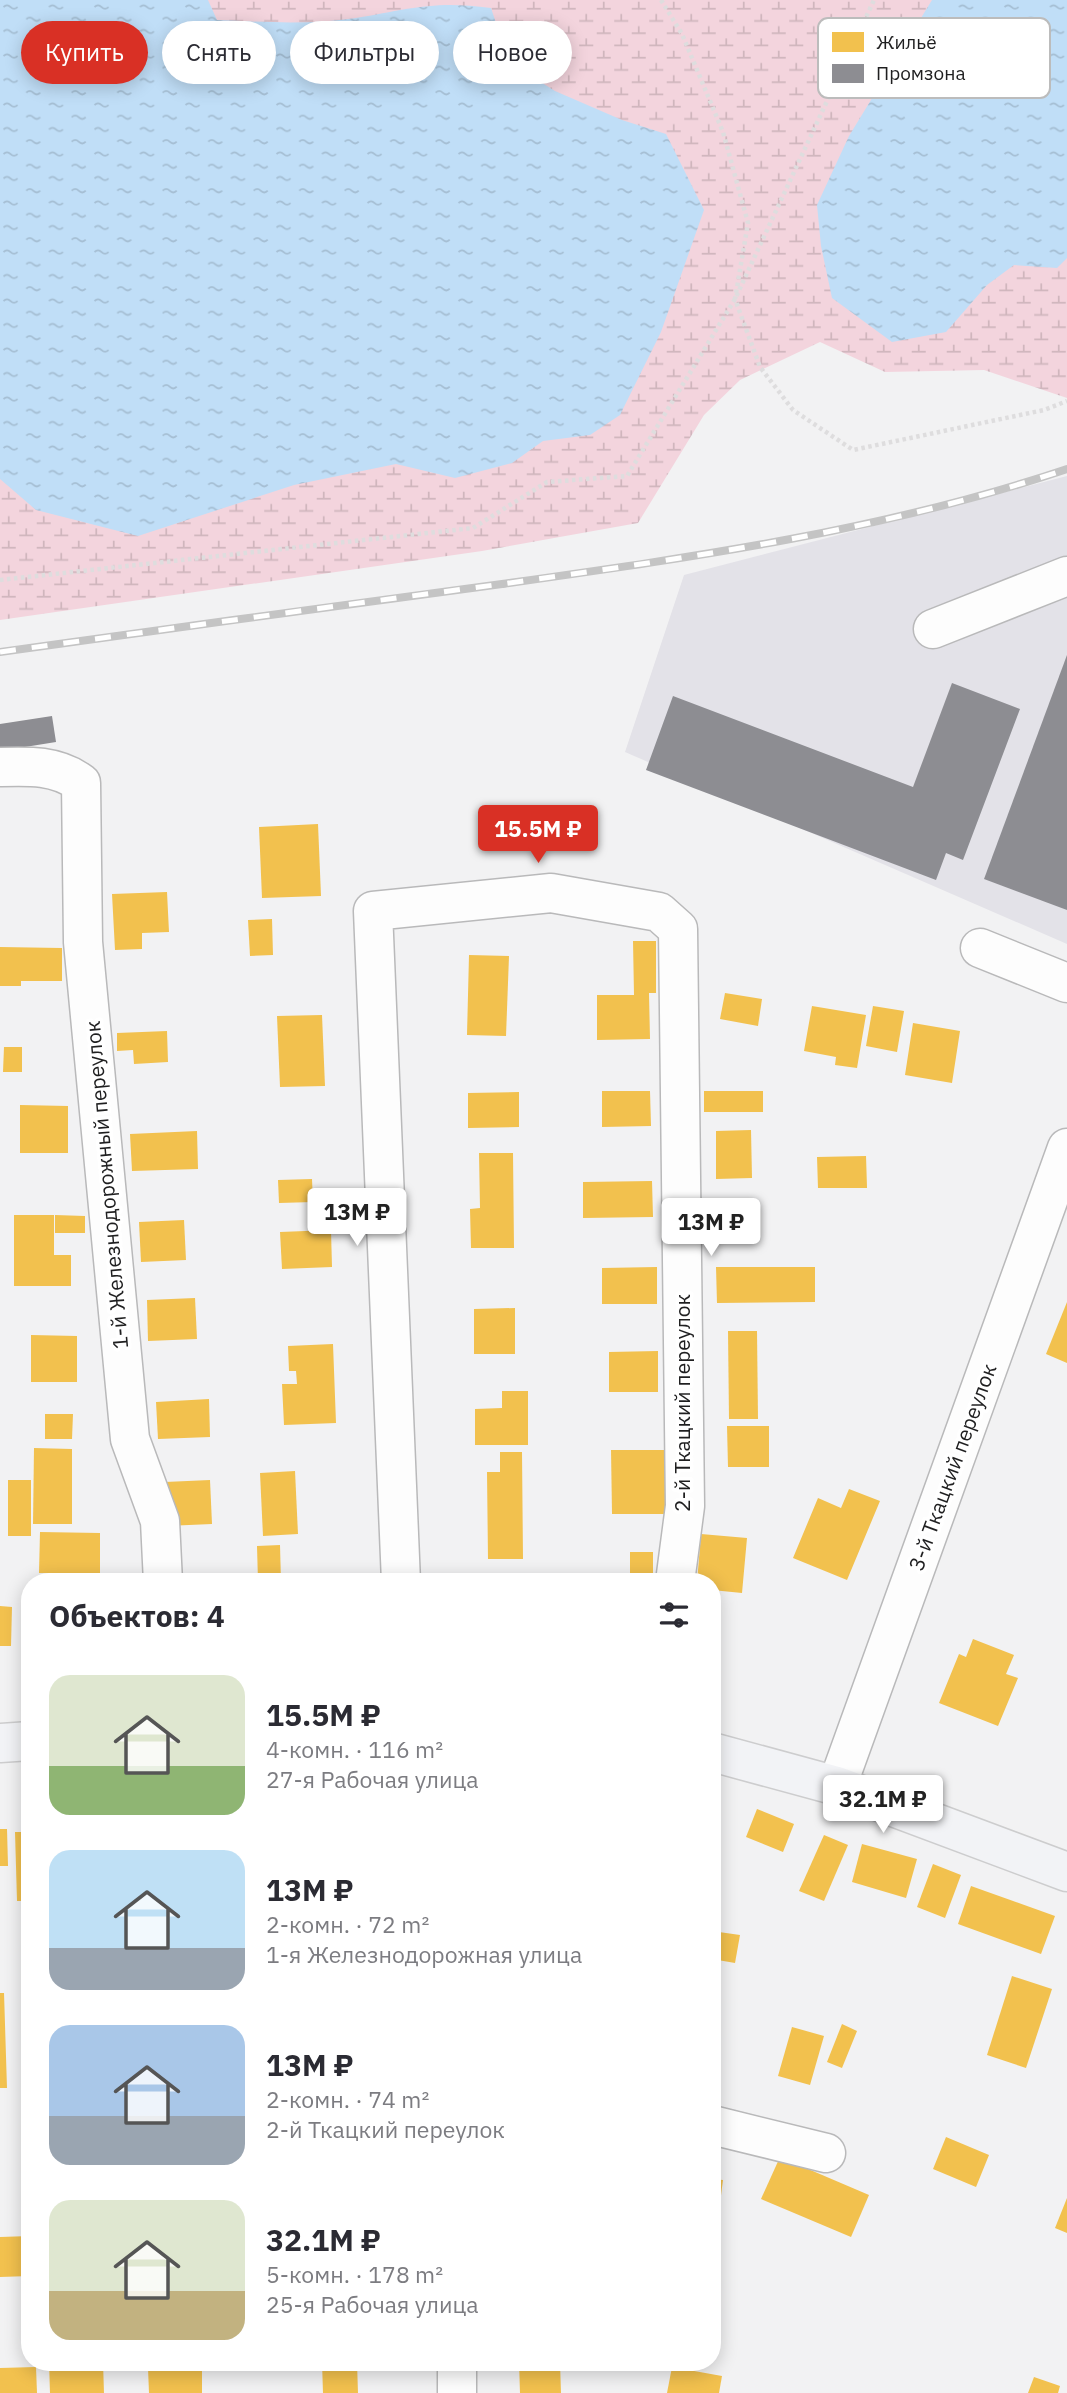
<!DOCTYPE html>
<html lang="ru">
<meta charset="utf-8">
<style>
:root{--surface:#fff;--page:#f2f2f3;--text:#2b2b33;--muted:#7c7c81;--accent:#d93025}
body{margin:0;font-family:"IBM Plex Sans",sans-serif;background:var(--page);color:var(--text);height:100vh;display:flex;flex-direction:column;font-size:26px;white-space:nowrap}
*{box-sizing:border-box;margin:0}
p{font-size:23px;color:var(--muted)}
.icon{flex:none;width:38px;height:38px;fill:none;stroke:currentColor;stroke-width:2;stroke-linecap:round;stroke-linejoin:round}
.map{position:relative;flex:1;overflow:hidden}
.details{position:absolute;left:21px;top:1573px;width:700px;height:798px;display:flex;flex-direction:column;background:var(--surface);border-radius:28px;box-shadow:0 4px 18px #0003}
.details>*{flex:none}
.top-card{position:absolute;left:21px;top:21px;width:700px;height:63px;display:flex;gap:14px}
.price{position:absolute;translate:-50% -60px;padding:0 16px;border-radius:7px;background:#fff;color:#222;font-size:23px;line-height:46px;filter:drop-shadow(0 2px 4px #0008)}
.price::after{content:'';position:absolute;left:50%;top:42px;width:21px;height:16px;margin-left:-10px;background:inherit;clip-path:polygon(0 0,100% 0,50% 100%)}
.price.current{background:var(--accent);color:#fff}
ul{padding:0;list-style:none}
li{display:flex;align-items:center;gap:21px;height:175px;padding:0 28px}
li span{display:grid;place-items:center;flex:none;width:196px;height:140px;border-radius:21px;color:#555}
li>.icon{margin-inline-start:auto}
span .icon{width:84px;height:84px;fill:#fffc;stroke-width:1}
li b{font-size:30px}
h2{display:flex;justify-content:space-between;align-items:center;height:84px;padding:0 28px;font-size:30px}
.pill{padding:0 24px;border-radius:32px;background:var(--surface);box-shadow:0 4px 18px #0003;font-size:24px;line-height:63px}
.pill.current{background:var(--accent);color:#fff}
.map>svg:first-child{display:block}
.built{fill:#e3e2e8}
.wetland{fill:url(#wetland-marsh)}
.water{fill:url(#water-ripples)}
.homes{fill:#f2c14e}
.industry{fill:#8d8d92}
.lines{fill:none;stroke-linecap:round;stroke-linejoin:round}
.minor-casing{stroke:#b9b9ba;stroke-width:41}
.major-casing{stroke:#cdcdce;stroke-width:41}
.path{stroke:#deddde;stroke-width:4.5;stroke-dasharray:3.5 3.5;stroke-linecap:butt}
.minor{stroke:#fdfdfd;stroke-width:38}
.major{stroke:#f2f3f6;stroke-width:38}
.rail-casing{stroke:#c4c4c4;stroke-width:8}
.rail{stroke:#fff;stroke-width:5;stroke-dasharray:16;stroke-linecap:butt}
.labels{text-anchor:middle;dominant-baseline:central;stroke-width:7;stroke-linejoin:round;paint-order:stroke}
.street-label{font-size:21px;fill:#1f1f20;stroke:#fff}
.key{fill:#fff;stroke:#bcbcbc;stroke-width:2}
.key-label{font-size:19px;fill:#1f1f20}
</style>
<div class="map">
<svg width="1067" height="2393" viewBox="0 0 1067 2393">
<defs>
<pattern id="wetland-marsh" width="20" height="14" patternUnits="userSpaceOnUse" patternTransform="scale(1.75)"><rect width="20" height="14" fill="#f3d4dd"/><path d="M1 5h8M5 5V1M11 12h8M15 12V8" fill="none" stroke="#d0b6bd"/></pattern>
<pattern id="water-ripples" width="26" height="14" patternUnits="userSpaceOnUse" patternTransform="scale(1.75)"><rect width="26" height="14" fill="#c0def7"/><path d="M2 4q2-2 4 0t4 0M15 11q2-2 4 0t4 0" fill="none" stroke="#a5bed3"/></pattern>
</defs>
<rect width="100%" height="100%" fill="#f2f2f3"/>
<polygon class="built" points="1067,476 1067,944 625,752 684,575"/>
<polygon class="wetland" points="0,0 1067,0 1067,398 984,370 885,372 820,342 740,380 704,415 638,523 482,551 0,620"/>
<g class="water">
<path d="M0,0H208L217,20C263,22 311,25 356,18C409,9 435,0 491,8L509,62L555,91L622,120L666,134L704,210L661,332L620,415L590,435L543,441L512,463L455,478L396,464L294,485L138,536L36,510L0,479Z"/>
<polygon points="932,0 1067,0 1067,258 1057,268 1014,265 987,285 946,332 892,342 832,298 821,246 817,205 849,136"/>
</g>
<g class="homes">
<polygon points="318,824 321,896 262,898 259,827"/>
<polygon points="167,892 169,932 142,933 142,949 115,950 112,894"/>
<polygon points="272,919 273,955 250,956 248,920"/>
<polygon points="633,941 656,941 656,993 649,993 650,1039 597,1040 597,995 634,995"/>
<polygon points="0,947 62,948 62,981 21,981 21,986 0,986"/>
<polygon points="469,955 509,956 506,1036 467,1035"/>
<polygon points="725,993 762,999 758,1026 720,1019"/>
<polygon points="812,1006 866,1015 857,1068 835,1065 836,1057 804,1051"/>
<polygon points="873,1006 904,1011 897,1052 866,1046"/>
<polygon points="322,1015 325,1086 280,1087 277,1016"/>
<polygon points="913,1023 960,1031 952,1083 905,1075"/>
<polygon points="167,1031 168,1062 134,1064 133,1050 117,1051 117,1033"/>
<polygon points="4,1047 22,1047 22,1072 3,1072"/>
<polygon points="602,1091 650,1091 651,1126 602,1127"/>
<rect x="704" y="1091" width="59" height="21"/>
<polygon points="519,1092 519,1127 468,1128 468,1093"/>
<polygon points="20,1105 68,1106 68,1153 20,1153"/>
<polygon points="751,1130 752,1178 716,1179 716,1131"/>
<polygon points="197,1131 198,1169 132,1171 130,1134"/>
<polygon points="479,1153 513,1153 514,1248 471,1248 470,1209 480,1208"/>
<polygon points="866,1156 867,1188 818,1188 817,1157"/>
<polygon points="312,1179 313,1202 279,1203 278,1180"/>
<polygon points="652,1181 653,1217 583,1218 583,1182"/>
<polygon points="14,1215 54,1215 54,1255 71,1255 71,1286 14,1286"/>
<polygon points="55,1215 85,1216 85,1233 55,1233"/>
<polygon points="184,1220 186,1260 141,1262 139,1222"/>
<polygon points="331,1230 332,1267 282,1269 280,1232"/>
<polygon points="657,1267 657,1304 602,1304 602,1268"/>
<polygon points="716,1267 815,1267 815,1302 717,1303"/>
<polygon points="195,1298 197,1339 148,1341 147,1300"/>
<polygon points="1067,1302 1067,1363 1046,1354"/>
<polygon points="515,1308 515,1354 474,1354 474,1309"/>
<polygon points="728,1331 757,1331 758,1419 729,1419"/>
<polygon points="31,1335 77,1336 77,1382 31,1382"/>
<polygon points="333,1344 336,1423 284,1425 282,1384 297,1384 296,1371 289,1371 288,1346"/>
<polygon points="658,1351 658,1392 609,1392 609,1352"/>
<polygon points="502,1391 528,1391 528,1445 475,1445 475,1409 502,1408"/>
<polygon points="209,1399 210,1437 158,1439 156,1402"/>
<polygon points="45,1414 73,1414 72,1439 45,1439"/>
<polygon points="727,1426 769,1426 769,1467 728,1467"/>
<polygon points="34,1448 72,1449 72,1524 33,1524"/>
<polygon points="611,1450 665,1450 666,1514 612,1514"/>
<polygon points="500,1452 522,1452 523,1559 488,1559 487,1472 500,1472"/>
<polygon points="295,1471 298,1534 263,1536 260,1473"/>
<rect x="8" y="1480" width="23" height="56"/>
<polygon points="210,1480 212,1524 166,1526 165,1482"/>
<polygon points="849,1489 880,1501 847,1580 793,1558 818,1498 841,1508"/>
<polygon points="40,1532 100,1533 100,1573 39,1573"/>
<polygon points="701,1534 747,1538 742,1593 712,1590 712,1582 697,1582"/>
<polygon points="280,1545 281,1582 258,1582 257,1546"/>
<rect x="630" y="1552" width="23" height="30"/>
<polygon points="0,1606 12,1607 11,1646 0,1646"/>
<polygon points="973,1639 1014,1655 1006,1674 1018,1678 998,1726 939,1703 959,1654 966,1657"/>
<polygon points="757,1809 794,1824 783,1852 746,1837"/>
<polygon points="0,1829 7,1829 8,1866 0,1866"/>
<polygon points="15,1832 30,1832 30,1901 17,1901"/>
<polygon points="824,1835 848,1845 824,1901 799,1891"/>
<polygon points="862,1844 917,1859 906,1898 852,1882"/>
<polygon points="933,1864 961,1875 945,1918 917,1907"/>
<polygon points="971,1886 1055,1916 1041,1954 958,1924"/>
<polygon points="712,1931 740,1935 735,1963 712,1959"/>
<polygon points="1012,1976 1052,1989 1026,2068 987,2055"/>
<polygon points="0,1993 4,1993 7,2088 0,2088"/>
<polygon points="842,2024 857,2031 842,2068 827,2062"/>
<polygon points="792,2027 824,2036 810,2085 778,2076"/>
<polygon points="946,2137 989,2155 976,2187 933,2169"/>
<polygon points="780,2157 869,2195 851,2237 761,2199"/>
<polygon points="712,2179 723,2180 717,2226 712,2226"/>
<polygon points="1067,2198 1067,2233 1055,2228"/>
<polygon points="30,2236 30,2276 0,2277 0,2237"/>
<polygon points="49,2362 103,2362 104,2393 50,2393"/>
<polygon points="322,2362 357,2362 358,2393 323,2393"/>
<polygon points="519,2362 560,2362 561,2393 520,2393"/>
<polygon points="36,2367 37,2393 0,2393 0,2368"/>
<polygon points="202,2367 202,2393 149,2393 148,2368"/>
<polygon points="672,2367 722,2376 719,2393 667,2393"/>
<polygon points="1034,2377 1060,2386 1058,2393 1028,2393"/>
</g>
<g class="industry">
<polygon points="1067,655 1067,910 984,879"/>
<polygon points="952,683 1020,709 963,860 946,853 936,880 646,770 673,696 913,787"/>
<polygon points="52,716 56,742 0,751 0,724"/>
</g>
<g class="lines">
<defs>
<g id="minor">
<polyline points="933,629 1067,576"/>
<path d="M0,767C29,766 57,765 81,783L83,942L130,1439L160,1521L163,1582"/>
<polyline points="980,948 1067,983"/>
<polyline points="401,1582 373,911 551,893 659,912 678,929 685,1506 675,1582"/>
<polyline points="837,1786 1067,1148"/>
<polyline points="712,2125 826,2153"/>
<polyline points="457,2362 457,2393"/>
</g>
<g id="major">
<polyline points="0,1743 30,1741"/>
<polyline points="712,1752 837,1786 1067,1872"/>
</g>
</defs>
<use href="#minor" class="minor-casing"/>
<use href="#major" class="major-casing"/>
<g class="path">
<polyline points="661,0 682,34 723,132 748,223 735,299 760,367 793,410 853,450 1044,410 1067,401"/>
<polyline points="0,580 473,528 547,482 627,476 735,299 874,0"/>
</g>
<use href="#minor" class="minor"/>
<use href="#major" class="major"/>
<defs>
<path id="rail" d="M0,652C167,629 335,606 502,584C694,557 883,531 1067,469"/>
</defs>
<use href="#rail" class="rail-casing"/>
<use href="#rail" class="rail"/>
</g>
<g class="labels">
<g class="street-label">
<text transform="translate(106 1185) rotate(-95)">1-й Железнодорожный переулок</text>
<text transform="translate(682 1403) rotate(-90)">2-й Ткацкий переулок</text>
<text transform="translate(952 1467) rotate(-70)">3-й Ткацкий переулок</text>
</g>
</g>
<rect x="818" y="18" width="232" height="80" rx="10" class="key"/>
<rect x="832" y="32" width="32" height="20" fill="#f2c14e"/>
<rect x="832" y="64" width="32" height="19" fill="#8d8d92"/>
<g class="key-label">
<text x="876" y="49">Жильё</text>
<text x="876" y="80">Промзона</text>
</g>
</svg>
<b class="price current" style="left:538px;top:865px">15.5M ₽</b>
<b class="price" style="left:357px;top:1248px">13M ₽</b>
<b class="price" style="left:711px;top:1258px">13M ₽</b>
<b class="price" style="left:883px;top:1835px">32.1M ₽</b>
<div class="top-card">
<a class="pill current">Купить</a>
<a class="pill">Снять</a>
<a class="pill">Фильтры</a>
<a class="pill">Новое</a>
</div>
<section class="details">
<h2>Объектов: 4<svg class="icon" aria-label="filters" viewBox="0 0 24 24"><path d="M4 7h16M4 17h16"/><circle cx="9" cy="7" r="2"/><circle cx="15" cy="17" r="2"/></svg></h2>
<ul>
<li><span style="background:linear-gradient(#dfe7d0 65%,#8fb573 0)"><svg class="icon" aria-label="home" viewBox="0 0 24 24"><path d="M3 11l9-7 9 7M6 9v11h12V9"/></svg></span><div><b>15.5M ₽</b><p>4-комн. · 116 m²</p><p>27-я Рабочая улица</p></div></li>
<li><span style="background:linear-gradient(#bfe0f5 70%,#9aa5b1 0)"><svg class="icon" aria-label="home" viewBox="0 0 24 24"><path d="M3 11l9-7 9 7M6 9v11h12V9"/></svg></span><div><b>13M ₽</b><p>2-комн. · 72 m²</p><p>1-я Железнодорожная улица</p></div></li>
<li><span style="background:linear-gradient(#a9c7e8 65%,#9aa5b1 0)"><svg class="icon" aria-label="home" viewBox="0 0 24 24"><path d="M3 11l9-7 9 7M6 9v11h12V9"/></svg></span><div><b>13M ₽</b><p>2-комн. · 74 m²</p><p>2-й Ткацкий переулок</p></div></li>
<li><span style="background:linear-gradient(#dfe7d0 65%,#c2b280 0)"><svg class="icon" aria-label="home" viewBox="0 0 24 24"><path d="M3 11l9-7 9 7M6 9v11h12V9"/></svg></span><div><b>32.1M ₽</b><p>5-комн. · 178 m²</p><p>25-я Рабочая улица</p></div></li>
</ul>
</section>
</div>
